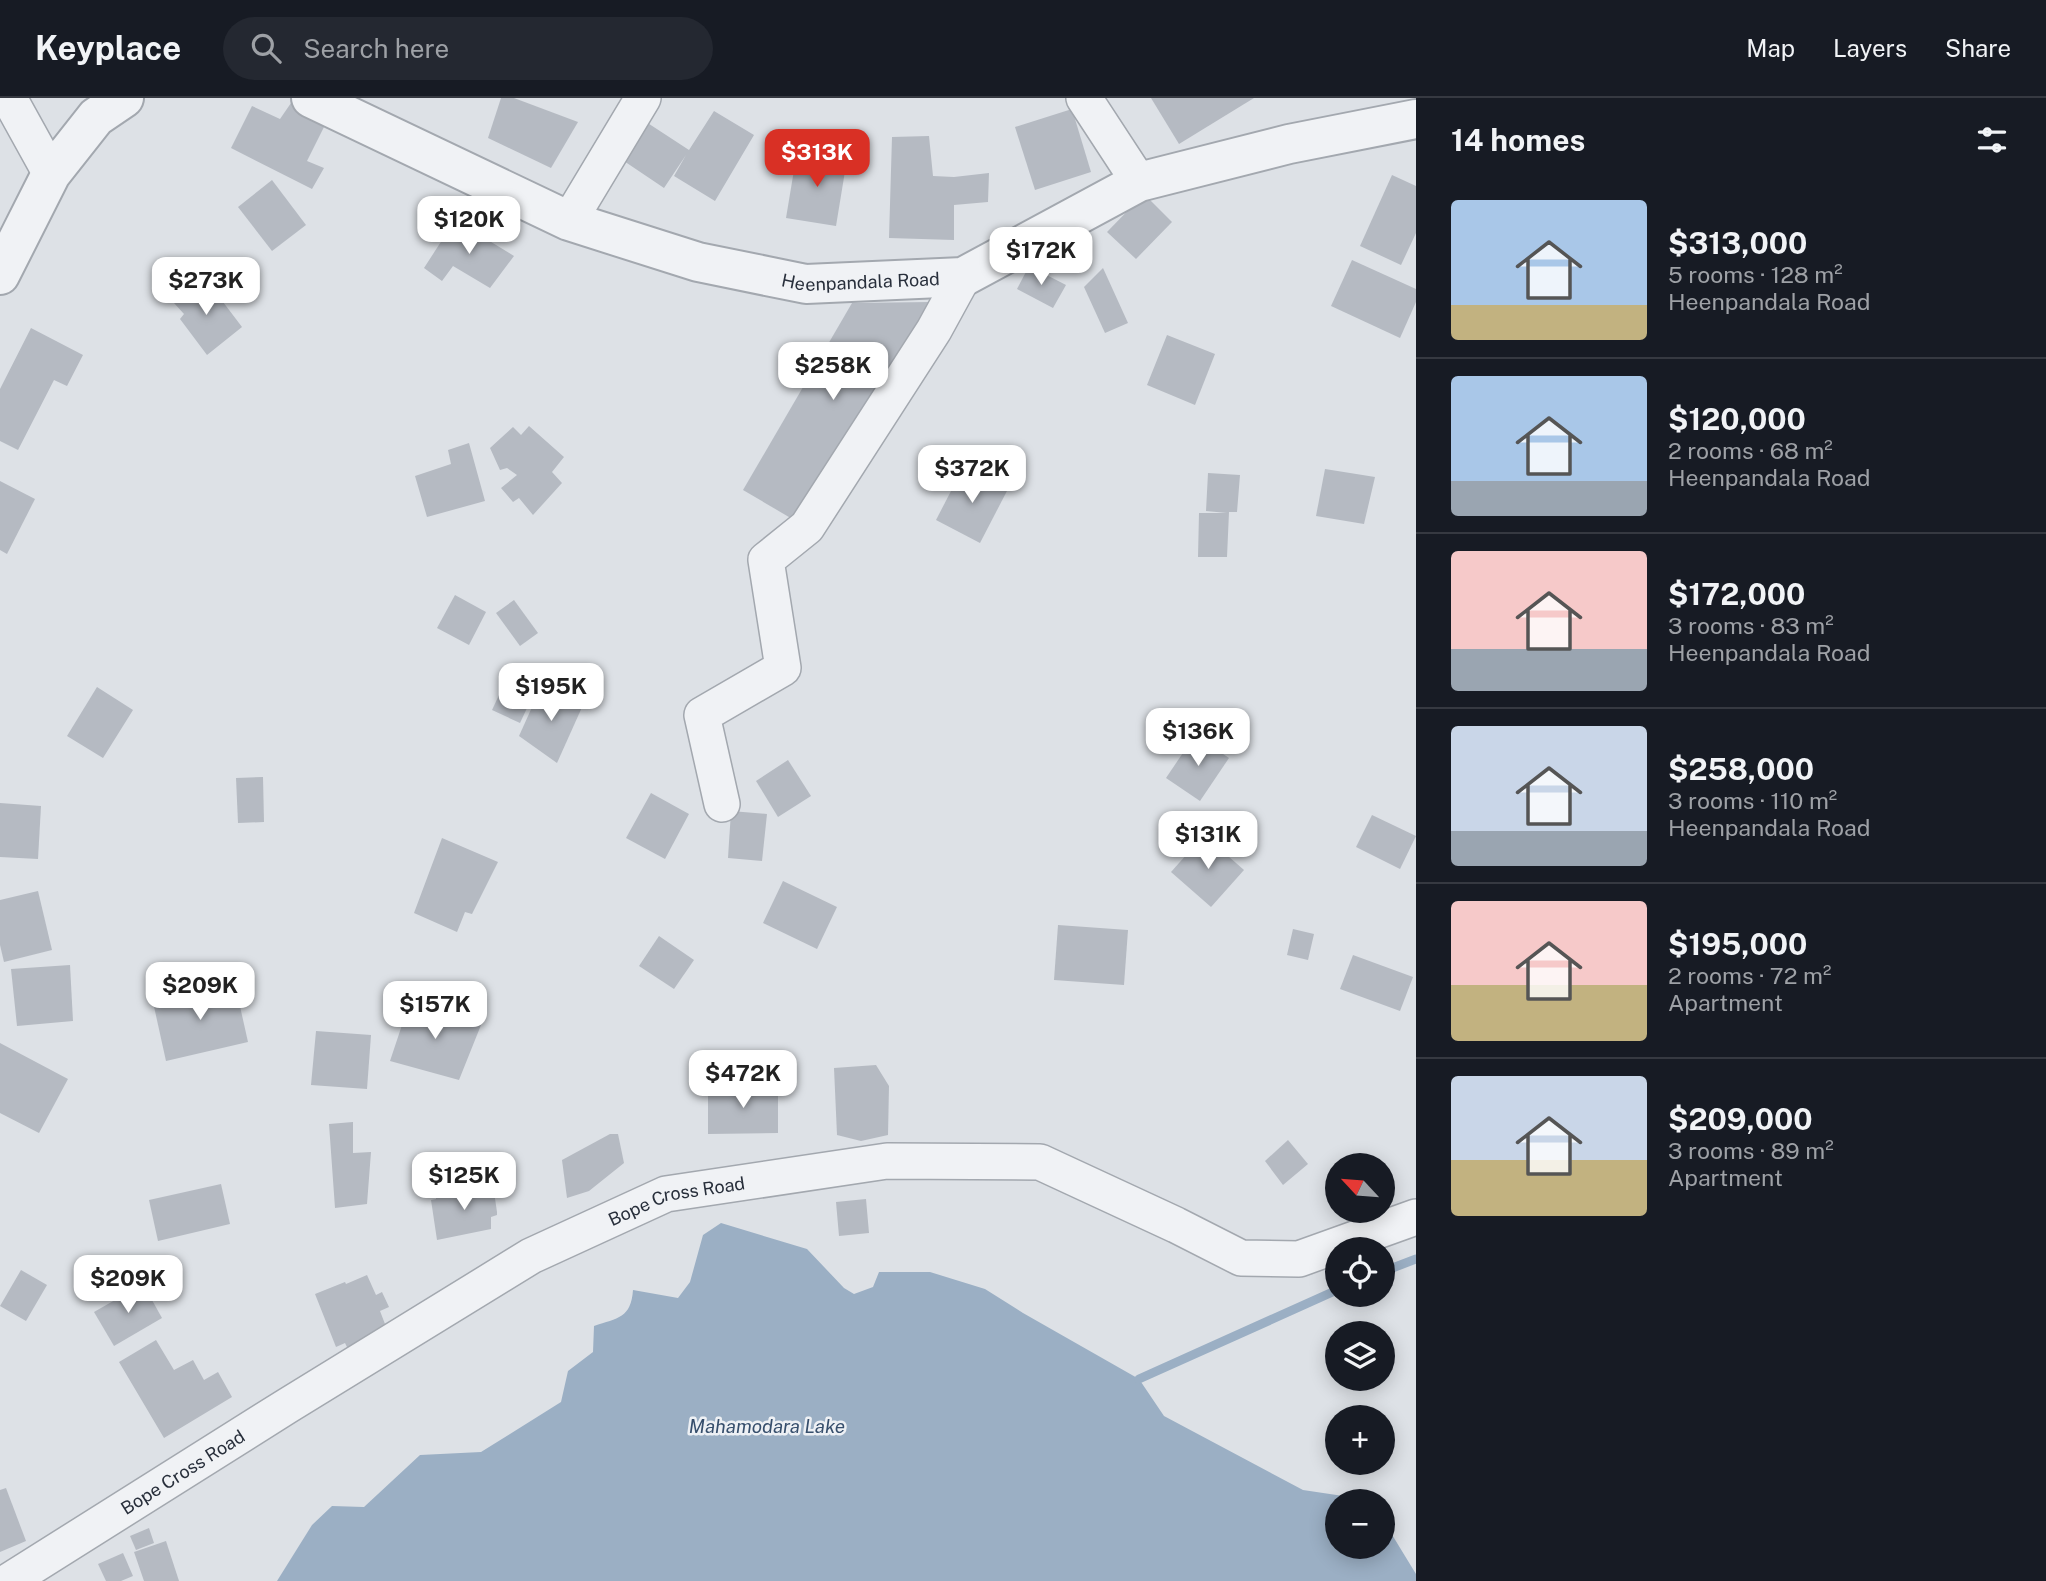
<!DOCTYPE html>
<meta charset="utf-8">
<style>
:root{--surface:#171b24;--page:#242831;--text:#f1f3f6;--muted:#9ea1a6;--line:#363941;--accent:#d93025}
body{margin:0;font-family:"Public Sans",sans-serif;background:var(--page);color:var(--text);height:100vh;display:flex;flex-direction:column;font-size:26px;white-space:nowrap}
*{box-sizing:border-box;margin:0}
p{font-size:23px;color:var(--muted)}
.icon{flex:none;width:38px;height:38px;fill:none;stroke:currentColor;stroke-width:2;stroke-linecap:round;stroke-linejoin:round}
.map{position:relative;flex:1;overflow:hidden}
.sheet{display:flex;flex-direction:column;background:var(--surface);width:630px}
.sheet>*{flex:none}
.needle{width:46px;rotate:296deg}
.buttons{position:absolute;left:1325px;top:1055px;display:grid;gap:14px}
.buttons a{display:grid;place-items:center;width:70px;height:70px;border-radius:50%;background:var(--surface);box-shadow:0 4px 18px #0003;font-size:35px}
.price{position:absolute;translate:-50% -60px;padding:0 16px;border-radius:14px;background:#fff;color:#222;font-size:23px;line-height:46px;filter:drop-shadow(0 2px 4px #0008)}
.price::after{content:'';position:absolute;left:50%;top:42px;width:21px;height:16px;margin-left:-10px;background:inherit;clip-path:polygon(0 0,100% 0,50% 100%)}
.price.active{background:var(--accent);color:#fff}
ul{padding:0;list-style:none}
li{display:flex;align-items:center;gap:21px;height:175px;padding:0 35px}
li+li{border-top:2px solid var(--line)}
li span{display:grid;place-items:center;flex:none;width:196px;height:140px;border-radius:7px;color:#555}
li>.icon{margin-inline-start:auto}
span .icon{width:84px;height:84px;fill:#fffc;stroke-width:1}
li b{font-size:30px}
h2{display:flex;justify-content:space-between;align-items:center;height:84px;padding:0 35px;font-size:30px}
header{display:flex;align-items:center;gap:42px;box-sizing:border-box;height:98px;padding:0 35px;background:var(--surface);border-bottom:2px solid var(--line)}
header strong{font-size:33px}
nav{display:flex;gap:38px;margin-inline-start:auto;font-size:24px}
.search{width:490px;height:63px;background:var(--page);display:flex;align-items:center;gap:18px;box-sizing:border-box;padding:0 24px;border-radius:38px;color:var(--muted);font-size:26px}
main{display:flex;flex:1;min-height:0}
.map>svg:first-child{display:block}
.water{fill:#9bafc4}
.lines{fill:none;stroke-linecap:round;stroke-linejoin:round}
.stream{stroke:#9bafc4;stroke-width:9}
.building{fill:#b5bac2}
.minor-casing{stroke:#a3a8af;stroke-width:38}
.tertiary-casing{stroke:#a3a8af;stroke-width:42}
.minor{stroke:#f0f2f5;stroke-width:35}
.tertiary{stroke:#f0f2f5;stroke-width:38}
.labels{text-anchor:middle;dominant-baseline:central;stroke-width:5;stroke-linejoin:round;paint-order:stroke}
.street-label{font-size:18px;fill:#282f3b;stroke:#edf0f4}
.water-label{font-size:19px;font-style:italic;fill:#364e6c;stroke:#edf0f4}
</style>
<header>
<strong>Keyplace</strong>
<div class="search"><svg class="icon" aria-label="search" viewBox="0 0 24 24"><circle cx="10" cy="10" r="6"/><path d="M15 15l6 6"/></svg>Search here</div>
<nav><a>Map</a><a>Layers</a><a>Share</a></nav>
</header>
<main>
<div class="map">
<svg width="1416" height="1483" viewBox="0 0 1416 1483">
<rect width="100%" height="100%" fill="#dde1e6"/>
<path class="water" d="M721,1125L807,1151L844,1190L854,1196L873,1189L879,1174H930L985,1191L1023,1215L1139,1281L1164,1318L1303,1392L1370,1402L1371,1403L1337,1404V1449H1382L1383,1422L1416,1476V1483H277L312,1427L332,1408L364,1409L420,1357L481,1354L561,1304L568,1273L593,1254L594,1228C618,1220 631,1220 633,1192L678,1200L690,1184L703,1137Z"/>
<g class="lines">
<g class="stream">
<polyline points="1382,1174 1416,1161"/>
<polyline points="1139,1281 1337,1192"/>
</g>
</g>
<g class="building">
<polygon points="501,0 514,0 578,24 551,70 488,40"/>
<polygon points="1151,0 1254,0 1179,46"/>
<polygon points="291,5 329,19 307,63 324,70 312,91 231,50 252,8 280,21"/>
<polygon points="1072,11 1091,74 1035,92 1015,29"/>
<polygon points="714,13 754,37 715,103 674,78 686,57 664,90 615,57 640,20 689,52"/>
<polygon points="929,38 933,78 954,79 989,75 988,104 954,107 954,142 889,140 892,39"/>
<polygon points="797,54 847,61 836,128 786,120"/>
<polygon points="1392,77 1416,88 1416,135 1401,167 1360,148"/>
<polygon points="272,82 306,127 272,153 238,109"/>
<polygon points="1144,96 1172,124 1136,161 1107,134"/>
<polygon points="455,122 514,158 490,190 453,168 442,183 424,170"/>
<polygon points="1352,162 1416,191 1416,204 1400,240 1331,208"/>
<polygon points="1029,168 1066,187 1053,210 1017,191"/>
<polygon points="1103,170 1128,225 1105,235 1084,189"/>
<polygon points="201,179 211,190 207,194 215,202 220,200 242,229 207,257 180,221 184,216 174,205"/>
<polygon points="932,204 794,422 743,392 852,205"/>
<polygon points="31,230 83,257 67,288 54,282 18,352 0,343 0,291"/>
<polygon points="1167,237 1215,256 1195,307 1147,287"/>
<polygon points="529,328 564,359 552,374 562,385 533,417 519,400 513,404 501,390 517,377 507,370 500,372 490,350 513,329 521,337"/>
<polygon points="469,345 485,403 427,419 415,378 451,366 448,352"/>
<polygon points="964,368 1008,391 980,445 936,422"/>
<polygon points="1325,371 1375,379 1364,426 1316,418"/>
<polygon points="1208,375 1240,377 1237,414 1229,414 1227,459 1198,459 1199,415 1227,415 1206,413"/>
<polygon points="0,383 35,401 7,456 0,452"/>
<polygon points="455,497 486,514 469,547 437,530"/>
<polygon points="514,502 538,535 520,548 496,515"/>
<polygon points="507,580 535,593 520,625 492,612"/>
<polygon points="542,587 583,607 557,665 519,638"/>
<polygon points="97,589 133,612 103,660 67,638"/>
<polygon points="1195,637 1229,660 1200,703 1166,680"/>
<polygon points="788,662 811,698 778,719 756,683"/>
<polygon points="263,679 264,724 238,725 236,680"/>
<polygon points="651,695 689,716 665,761 626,740"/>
<polygon points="0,705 41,708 38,761 0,759"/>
<polygon points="731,713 767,716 762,763 728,760"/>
<polygon points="1372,717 1416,738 1400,771 1356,749"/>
<polygon points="1204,737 1244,772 1211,809 1171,774"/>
<polygon points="442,740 498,764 472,816 465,814 457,834 414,815"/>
<polygon points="783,783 837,809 817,851 763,825"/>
<polygon points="38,793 52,852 4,864 0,847 0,802"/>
<polygon points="1058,827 1128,832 1124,887 1054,882"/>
<polygon points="1293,831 1314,836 1308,862 1287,857"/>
<polygon points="659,838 694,862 674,891 639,868"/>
<polygon points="1353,857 1413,879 1400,913 1340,891"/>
<polygon points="70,867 73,923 17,928 11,871"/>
<polygon points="235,886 248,944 166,963 153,904"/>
<polygon points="410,903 481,927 459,982 390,963"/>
<polygon points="316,933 371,937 367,991 311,987"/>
<polygon points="0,945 68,981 39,1035 0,1015"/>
<polygon points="876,967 889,988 888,1037 861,1043 837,1037 834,970"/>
<polygon points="708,988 778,988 778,1035 708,1036"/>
<polygon points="353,1024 353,1055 371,1054 367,1106 335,1110 329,1026"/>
<polygon points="610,1036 618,1036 624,1065 589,1093 567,1100 562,1062"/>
<polygon points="1288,1042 1308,1066 1283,1087 1265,1063"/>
<polygon points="492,1080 497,1114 497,1117 491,1119 491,1131 437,1142 431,1102 436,1101 436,1094 450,1092 450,1097 455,1096 456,1100 481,1091 482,1081"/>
<polygon points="221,1086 230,1126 158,1143 149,1102"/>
<polygon points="866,1101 869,1135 839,1138 836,1104"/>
<polygon points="21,1172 47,1187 26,1223 0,1208"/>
<polygon points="367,1177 376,1197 382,1194 389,1209 380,1213 385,1226 364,1244 348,1251 345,1245 336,1249 315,1196 345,1184 346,1186"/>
<polygon points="143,1186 162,1220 114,1248 94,1214"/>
<polygon points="156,1242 174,1272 193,1262 204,1282 218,1274 232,1299 164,1340 119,1264"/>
<polygon points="6,1390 26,1443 0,1454 0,1392"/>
<polygon points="149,1430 154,1445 136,1452 130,1438"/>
<polygon points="166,1443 179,1483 144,1483 134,1454"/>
<polygon points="123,1455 133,1478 121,1483 106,1483 98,1466"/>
</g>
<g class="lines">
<defs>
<g id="minor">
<polyline points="9,0 51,76"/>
<polyline points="1084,0 1139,84"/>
<polyline points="569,123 643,0"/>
<polyline points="722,706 702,617 783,570 766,462 807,429 934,232 963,179"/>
<path id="s1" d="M9,1483L287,1308L531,1158L666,1096L887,1063L1040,1064L1176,1127L1241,1160L1299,1161L1416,1119"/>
</g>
<g id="tertiary">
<path id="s2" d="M311,0L569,123L698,164L806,186L963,179L1139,84L1289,46L1416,21"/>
<polyline points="0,177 51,76 96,19 124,0"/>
</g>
</defs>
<use href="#minor" class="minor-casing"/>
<use href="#tertiary" class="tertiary-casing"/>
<use href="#minor" class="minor"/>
<use href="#tertiary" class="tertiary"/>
</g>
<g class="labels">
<g class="street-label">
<text stroke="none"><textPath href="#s2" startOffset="586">Heenpandala Road</textPath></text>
<text stroke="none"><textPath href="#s1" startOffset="772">Bope Cross Road</textPath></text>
<text stroke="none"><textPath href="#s1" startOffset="205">Bope Cross Road</textPath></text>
</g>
<g class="water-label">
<text x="767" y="1328">Mahamodara Lake</text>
</g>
</g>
</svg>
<div class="buttons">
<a><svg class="needle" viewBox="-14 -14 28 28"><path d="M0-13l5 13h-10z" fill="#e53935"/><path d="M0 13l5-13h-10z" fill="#9ea1a6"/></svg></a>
<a><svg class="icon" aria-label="locate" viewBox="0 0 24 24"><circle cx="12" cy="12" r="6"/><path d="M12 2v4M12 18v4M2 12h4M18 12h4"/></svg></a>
<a><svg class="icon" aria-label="layers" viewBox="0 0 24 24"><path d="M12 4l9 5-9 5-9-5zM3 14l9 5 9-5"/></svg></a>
<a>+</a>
<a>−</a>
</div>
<b class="price active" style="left:817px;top:91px">$313K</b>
<b class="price" style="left:469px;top:158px">$120K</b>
<b class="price" style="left:1041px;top:189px">$172K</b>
<b class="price" style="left:206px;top:219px">$273K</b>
<b class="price" style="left:833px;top:304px">$258K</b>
<b class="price" style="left:972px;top:407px">$372K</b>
<b class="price" style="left:551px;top:625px">$195K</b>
<b class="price" style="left:1198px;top:670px">$136K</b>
<b class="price" style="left:1208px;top:773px">$131K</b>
<b class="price" style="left:200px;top:924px">$209K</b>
<b class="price" style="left:435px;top:943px">$157K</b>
<b class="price" style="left:743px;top:1012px">$472K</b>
<b class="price" style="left:464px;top:1114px">$125K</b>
<b class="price" style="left:128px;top:1217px">$209K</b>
</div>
<section class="sheet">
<h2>14 homes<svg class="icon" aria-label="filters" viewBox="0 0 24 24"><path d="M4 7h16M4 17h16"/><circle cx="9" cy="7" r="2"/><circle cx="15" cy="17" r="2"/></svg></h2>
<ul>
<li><span style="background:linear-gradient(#a9c7e8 75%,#c2b280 0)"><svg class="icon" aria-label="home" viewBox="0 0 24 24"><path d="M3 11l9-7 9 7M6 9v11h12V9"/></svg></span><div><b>$313,000</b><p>5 rooms · 128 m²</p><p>Heenpandala Road</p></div></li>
<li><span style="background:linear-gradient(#a9c7e8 75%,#9aa5b1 0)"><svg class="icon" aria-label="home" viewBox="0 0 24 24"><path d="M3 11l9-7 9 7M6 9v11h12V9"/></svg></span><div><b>$120,000</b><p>2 rooms · 68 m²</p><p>Heenpandala Road</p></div></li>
<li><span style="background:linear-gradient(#f6c9c9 70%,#9aa5b1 0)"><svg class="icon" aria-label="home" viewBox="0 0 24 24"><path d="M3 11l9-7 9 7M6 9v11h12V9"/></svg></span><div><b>$172,000</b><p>3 rooms · 83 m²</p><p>Heenpandala Road</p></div></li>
<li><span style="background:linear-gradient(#c9d6e8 75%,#9aa5b1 0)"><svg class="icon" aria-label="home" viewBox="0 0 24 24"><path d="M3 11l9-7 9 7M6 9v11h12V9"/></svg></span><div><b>$258,000</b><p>3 rooms · 110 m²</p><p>Heenpandala Road</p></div></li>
<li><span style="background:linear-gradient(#f6c9c9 60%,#c2b280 0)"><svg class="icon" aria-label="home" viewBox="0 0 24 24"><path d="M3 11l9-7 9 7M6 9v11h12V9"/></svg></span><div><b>$195,000</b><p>2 rooms · 72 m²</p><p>Apartment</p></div></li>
<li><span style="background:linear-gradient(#c9d6e8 60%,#c2b280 0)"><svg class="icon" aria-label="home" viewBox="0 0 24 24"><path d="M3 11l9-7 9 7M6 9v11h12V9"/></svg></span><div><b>$209,000</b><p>3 rooms · 89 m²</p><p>Apartment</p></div></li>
</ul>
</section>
</main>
